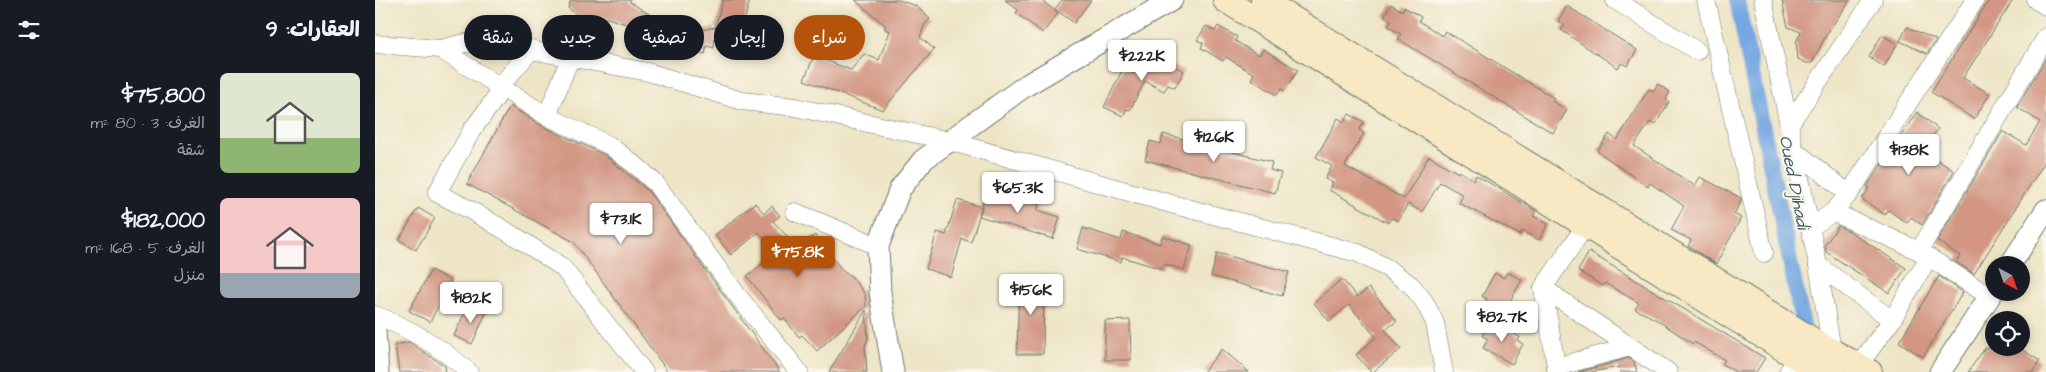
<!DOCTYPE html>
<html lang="ar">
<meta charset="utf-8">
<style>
:root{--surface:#171b24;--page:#20242c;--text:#f1f3f6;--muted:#9ea1a6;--accent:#b45309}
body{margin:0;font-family:"Architects Daughter","Playpen Sans Arabic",sans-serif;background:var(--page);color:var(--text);direction:rtl;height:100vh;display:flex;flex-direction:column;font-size:19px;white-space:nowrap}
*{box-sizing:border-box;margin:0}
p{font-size:16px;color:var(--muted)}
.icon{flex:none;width:28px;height:28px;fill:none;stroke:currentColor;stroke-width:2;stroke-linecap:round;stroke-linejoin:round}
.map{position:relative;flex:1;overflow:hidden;direction:ltr}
.side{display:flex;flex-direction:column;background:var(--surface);width:375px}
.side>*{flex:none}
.hud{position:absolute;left:15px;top:15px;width:475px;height:45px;direction:rtl;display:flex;gap:10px}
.needle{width:32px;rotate:139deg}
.buttons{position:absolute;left:1610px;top:256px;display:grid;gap:10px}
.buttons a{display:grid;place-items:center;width:45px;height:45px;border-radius:50%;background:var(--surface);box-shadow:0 2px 8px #0003;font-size:25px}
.price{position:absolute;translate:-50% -42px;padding:0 11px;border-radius:5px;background:#fff;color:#222;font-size:16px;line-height:32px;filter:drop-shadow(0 1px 2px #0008)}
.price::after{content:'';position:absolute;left:50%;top:30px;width:15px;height:11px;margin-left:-8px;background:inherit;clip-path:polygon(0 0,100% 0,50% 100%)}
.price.selected{background:var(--accent);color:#fff}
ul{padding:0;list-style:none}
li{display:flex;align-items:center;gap:15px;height:125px;padding:0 15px}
li span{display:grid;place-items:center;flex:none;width:140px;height:100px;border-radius:8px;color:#555}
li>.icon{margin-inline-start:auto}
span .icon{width:60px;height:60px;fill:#fffc;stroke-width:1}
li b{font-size:21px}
h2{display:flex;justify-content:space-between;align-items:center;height:60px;padding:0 15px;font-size:21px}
.tag{padding:0 18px;border-radius:22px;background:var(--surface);box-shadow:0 2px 8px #0003;font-size:18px;line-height:45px}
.tag.selected{background:var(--accent);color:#fff}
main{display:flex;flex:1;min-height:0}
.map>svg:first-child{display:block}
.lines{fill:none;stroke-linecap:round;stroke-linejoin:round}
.canal{stroke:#74a7e0;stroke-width:16}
.building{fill:#d29683}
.minor-casing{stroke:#677867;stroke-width:19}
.tertiary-casing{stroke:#677867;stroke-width:23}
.secondary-casing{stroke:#677867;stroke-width:26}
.minor{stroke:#fff;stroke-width:18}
.tertiary{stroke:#fff;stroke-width:21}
.secondary{stroke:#f8e8c3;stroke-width:24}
.labels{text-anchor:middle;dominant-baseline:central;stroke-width:4.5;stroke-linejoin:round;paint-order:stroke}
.water-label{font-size:18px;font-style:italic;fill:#395d68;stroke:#fbf7ec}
</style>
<main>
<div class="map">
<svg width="1671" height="372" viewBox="0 0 1671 372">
<rect width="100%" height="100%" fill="#fbf7ec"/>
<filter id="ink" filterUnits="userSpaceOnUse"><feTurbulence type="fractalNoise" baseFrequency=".02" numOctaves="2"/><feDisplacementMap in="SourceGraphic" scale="10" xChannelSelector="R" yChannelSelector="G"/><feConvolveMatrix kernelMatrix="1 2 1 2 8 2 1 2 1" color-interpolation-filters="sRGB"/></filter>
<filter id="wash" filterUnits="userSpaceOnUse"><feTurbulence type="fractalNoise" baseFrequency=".0096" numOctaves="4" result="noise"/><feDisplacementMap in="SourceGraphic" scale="20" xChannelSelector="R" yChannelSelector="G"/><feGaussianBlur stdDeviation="1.12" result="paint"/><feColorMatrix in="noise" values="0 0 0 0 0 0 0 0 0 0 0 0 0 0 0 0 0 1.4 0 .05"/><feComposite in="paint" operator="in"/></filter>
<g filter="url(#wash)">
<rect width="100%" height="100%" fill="#eee5c6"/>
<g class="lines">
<polyline class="canal" points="1362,0 1431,340"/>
</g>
<g id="blocks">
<g class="building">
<polygon points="196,0 255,0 255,2 282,19 321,31 340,27 339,48 332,46 330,54 266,35 267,29 226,16 214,24 193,8"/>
<polygon points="348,0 375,0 368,25 361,23 358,33 340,27"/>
<polygon points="480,0 524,0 541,6 555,19 550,24 545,37 559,49 508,110 429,80 439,56 476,70 489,54 504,60 515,31 509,28 511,26"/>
<polygon points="630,0 666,0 683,13 668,33 641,13 643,10"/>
<polygon points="687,0 716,0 699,23 680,9"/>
<polygon points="1407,0 1475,0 1451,35 1437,63 1431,63 1423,59 1421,42 1426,32 1413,27"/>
<polygon points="1614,0 1638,0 1588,78 1615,94 1599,119 1556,92"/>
<polygon points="1016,4 1027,11 1029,7 1046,17 1044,21 1067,36 1070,31 1179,98 1177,101 1192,110 1178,133 1023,39 1026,34 1013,26 1017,21 1009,16"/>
<polygon points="1192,6 1262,50 1252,66 1247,63 1243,68 1186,30 1190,25 1183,21"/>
<polygon points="831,26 840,31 843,26 862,37 860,41 884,55 888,49 923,70 910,91 906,89 902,95 876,79 879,74 851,57 848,61 826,48 828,43 822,40"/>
<polygon points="1532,27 1561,40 1552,54 1525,41"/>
<polygon points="1507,35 1522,44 1509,67 1494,57"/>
<polygon points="770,52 809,71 800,88 793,85 789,91 770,81 755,110 752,109 748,116 729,107 748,69 759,74"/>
<polygon points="1671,58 1671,160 1599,274 1581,262 1585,256 1562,241 1628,131 1651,145 1665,122 1642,107"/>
<polygon points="1283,84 1295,92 1291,99 1294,102 1280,125 1275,122 1259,146 1320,186 1325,177 1366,198 1366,201 1359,214 1366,218 1341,264 1313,246 1316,240 1296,230 1309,206 1275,183 1273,187 1222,151 1234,134 1242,140 1274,89 1278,91"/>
<polygon points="135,106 167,126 228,154 273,191 405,372 293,372 199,242 92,184"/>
<polygon points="1542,112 1563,129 1549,147 1551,148 1549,151 1579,171 1547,225 1536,217 1532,223 1513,210 1510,215 1487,199 1494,188 1492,186"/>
<polygon points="974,114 989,122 984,130 989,133 970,166 1029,199 1054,156 1083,173 1084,171 1099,180 1101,175 1161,211 1158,216 1173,224 1164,240 1147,231 1145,235 1084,203 1088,195 1065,182 1047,212 1033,204 1023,221 1016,218 1013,223 954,190 958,183 950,179 957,166 941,157 963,118 969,122"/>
<polygon points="788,134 897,162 895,170 906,173 900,193 770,160 775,141 786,144"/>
<polygon points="612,189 664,205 662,210 685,217 678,239 604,216"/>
<polygon points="582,200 607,207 596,242 587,239 576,277 551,269 562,232 571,235"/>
<polygon points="380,203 389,213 397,206 405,216 398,221 423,248 440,235 468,271 477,277 490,294 491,306 442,351 427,335 424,337 409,318 406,320 372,276 402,252 384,232 356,255 340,235"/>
<polygon points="43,208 60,218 41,250 24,240"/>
<polygon points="1463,226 1474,231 1531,268 1514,293 1451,252 1450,245"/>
<polygon points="708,228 746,240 748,232 785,244 787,236 817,245 809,270 789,264 787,269 747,257 746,262 702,249"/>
<polygon points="1214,252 1390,358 1381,372 1361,372 1347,364 1350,360 1319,342 1318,344 1282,320 1260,309 1264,303 1230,283 1228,286 1203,271"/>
<polygon points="842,253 914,272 907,296 836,276"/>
<polygon points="56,270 76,281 55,322 34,311"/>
<polygon points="1132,272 1147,280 1127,315 1109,305 1112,299 1107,296 1120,273 1129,278"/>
<polygon points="1564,276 1588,292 1548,357 1524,342"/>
<polygon points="644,277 669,278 668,354 642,354"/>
<polygon points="967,279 982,297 994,288 1022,321 1010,330 1026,349 998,372 996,372 981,355 1001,337 974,305 954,321 939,303"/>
<polygon points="94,303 112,311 97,344 79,336"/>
<polygon points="491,310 493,339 490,346 492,372 454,372"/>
<polygon points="755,320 756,360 730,360 730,321"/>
<polygon points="1115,321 1145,337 1143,341 1148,344 1137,364 1108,348 1113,339 1107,336"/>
<polygon points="34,342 70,366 71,372 24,372 20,345"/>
<polygon points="1610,348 1645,348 1665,361 1658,372 1593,372"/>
<polygon points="847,349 874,372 828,372"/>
<polygon points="1254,358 1259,362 1262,372 1245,372 1244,367 1216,372 1203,372"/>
</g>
</g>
</g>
<g filter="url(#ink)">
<use href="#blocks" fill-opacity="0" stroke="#677867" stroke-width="1"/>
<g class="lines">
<defs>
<g id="minor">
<polyline points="1240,0 1322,51"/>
<polyline points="1331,0 1389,253"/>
<polyline points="1388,0 1443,265 1457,351"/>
<polyline points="1661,0 1671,6"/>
<polyline points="0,44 65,49 90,43 139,47 273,72 367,101 420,107 574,141 800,205 983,253 1012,268 1036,285 1049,301 1060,323 1069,372"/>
<polyline points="65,49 172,116 234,145 265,169 281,184 363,296 424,372"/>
<polyline points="157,49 125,86 120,99 97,130 62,193 97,211 146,240 187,267 269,372"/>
<polyline points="172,116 196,56"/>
<polyline points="1414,125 1498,0"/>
<polyline points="1419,150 1474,194"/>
<polyline points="420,212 503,246"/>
<polyline points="1458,212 1544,251 1614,296"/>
<polyline points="1211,225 1168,288 1293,372"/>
<polyline points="1435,228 1458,212 1474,194 1600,0"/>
<polyline points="1544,251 1671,37"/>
<polyline points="1443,265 1517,320"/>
<polyline points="1168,288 1182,372"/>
<path d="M0,315C34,328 67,348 94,372"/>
<polyline points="1483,366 1517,320 1554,257"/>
<polyline points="1181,367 1255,347"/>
<polyline points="1413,372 1423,358"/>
</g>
<g id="tertiary">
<polyline points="1635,265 1671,210"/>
<polyline points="0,331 3,372"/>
<polyline points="518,372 505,292 503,246 525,189 548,160 650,86 797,0"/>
<polyline points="1565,372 1619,290"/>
</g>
<g id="secondary">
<polyline points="850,0 1429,362 1457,372"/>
<polyline points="888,0 1448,346 1495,372"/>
</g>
</defs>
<use href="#minor" class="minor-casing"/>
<use href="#tertiary" class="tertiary-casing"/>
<use href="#secondary" class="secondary-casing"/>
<use href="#minor" class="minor"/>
<use href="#tertiary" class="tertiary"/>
<use href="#secondary" class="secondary"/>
</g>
</g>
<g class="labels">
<g class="water-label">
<text transform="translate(1419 182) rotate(79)">Oued Djihadi</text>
</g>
</g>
</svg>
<div class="buttons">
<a><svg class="needle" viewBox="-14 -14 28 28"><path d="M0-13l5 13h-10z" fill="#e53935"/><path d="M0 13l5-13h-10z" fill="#9ea1a6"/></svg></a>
<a><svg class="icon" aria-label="locate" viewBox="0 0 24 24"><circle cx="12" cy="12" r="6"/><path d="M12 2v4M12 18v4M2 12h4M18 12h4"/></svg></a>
</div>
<b class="price" style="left:767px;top:82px">$222K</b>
<b class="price" style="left:839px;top:163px">$126K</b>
<b class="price" style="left:1534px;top:176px">$138K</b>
<b class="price" style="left:643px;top:214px">$65.3K</b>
<b class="price" style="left:246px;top:245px">$73.1K</b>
<b class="price selected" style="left:423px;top:278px">$75.8K</b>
<b class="price" style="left:656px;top:316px">$156K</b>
<b class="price" style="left:96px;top:324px">$182K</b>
<b class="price" style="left:1127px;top:343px">$82.7K</b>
<div class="hud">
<a class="tag selected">شراء</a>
<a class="tag">إيجار</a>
<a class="tag">تصفية</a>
<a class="tag">جديد</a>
<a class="tag">شقة</a>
</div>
</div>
<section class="side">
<h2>العقارات: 9<svg class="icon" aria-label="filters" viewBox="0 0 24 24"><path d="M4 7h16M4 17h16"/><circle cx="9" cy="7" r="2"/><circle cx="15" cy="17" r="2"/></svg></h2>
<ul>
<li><span style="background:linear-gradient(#dfe7d0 65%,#8fb573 0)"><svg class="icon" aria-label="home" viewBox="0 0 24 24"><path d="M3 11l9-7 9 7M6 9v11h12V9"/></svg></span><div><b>$75,800</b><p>الغرف: 3 · 80 m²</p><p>شقة</p></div></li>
<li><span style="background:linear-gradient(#f6c9c9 75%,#9aa5b1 0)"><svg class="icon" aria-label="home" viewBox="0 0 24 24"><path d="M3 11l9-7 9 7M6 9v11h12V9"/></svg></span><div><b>$182,000</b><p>الغرف: 5 · 168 m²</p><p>منزل</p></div></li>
</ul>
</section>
</main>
